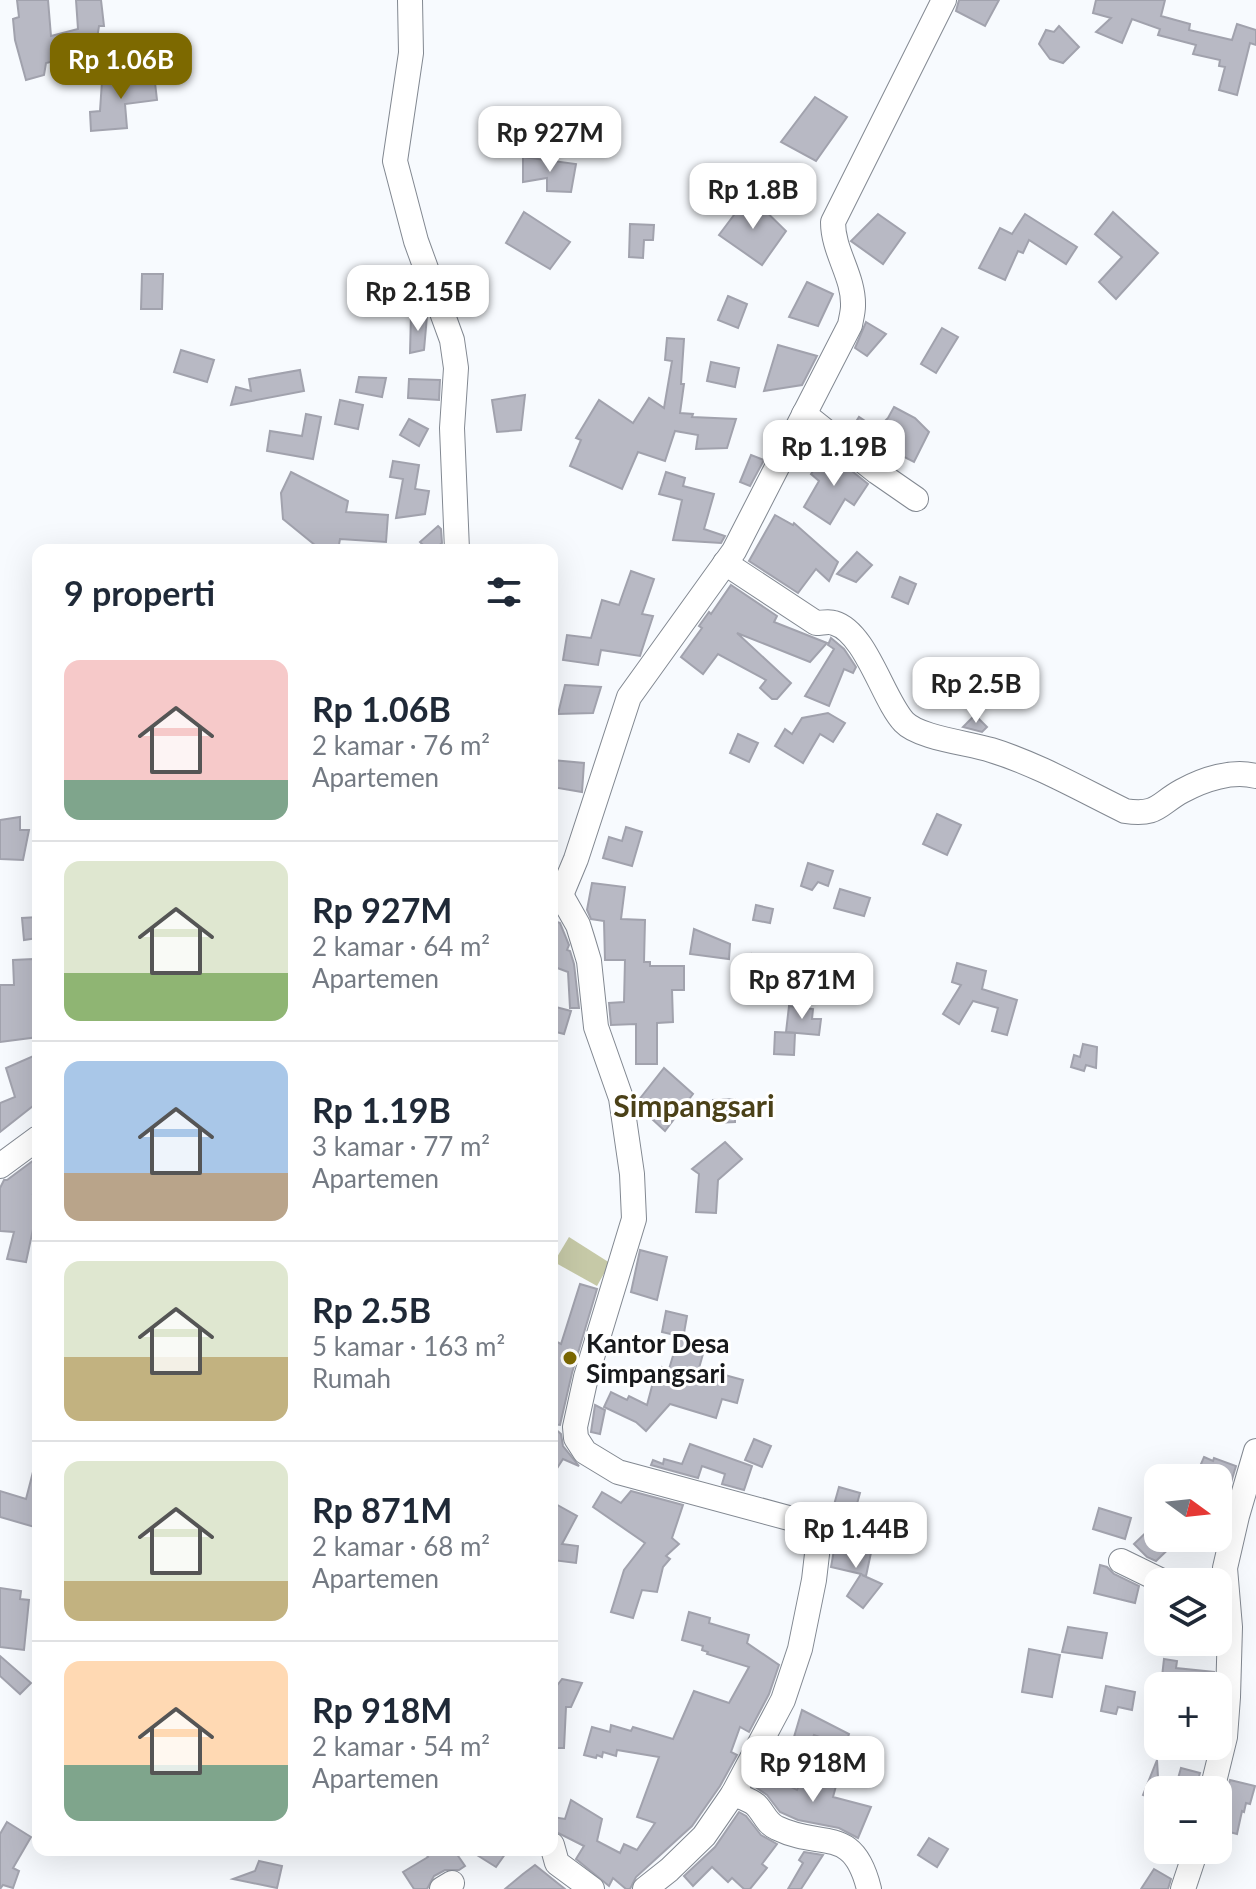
<!DOCTYPE html>
<html lang="id">
<meta charset="utf-8">
<style>
:root{--surface:#fff;--page:#f6f6f7;--text:#1f2937;--muted:#747a83;--line:#e0e1e3;--accent:#7d6900}
body{margin:0;font-family:Lato,sans-serif;background:var(--page);color:var(--text);height:100vh;display:flex;flex-direction:column;font-size:30px;white-space:nowrap}
*{box-sizing:border-box;margin:0}
p{font-size:26px;color:var(--muted)}
.icon{flex:none;width:44px;height:44px;fill:none;stroke:currentColor;stroke-width:2;stroke-linecap:round;stroke-linejoin:round}
.map{position:relative;flex:1;overflow:hidden}
.sheet{position:absolute;left:32px;top:544px;width:526px;height:1312px;display:flex;flex-direction:column;background:var(--surface);border-radius:16px;box-shadow:0 8px 32px #0002}
.sheet>*{flex:none}
.needle{width:52px;rotate:105deg}
.fabs{position:absolute;left:1144px;top:1464px;display:grid;gap:16px}
.fabs a{display:grid;place-items:center;width:88px;height:88px;border-radius:16px;background:var(--surface);box-shadow:0 8px 32px #0002;font-size:40px}
.price{position:absolute;translate:-50% -68px;padding:0 18px;border-radius:16px;background:#fff;color:#222;font-size:26px;line-height:52px;filter:drop-shadow(0 2px 4px #0008)}
.price::after{content:'';position:absolute;left:50%;top:48px;width:24px;height:18px;margin-left:-12px;background:inherit;clip-path:polygon(0 0,100% 0,50% 100%)}
.price.current{background:var(--accent);color:#fff}
ul{padding:0;list-style:none}
li{display:flex;align-items:center;gap:24px;height:200px;padding:0 32px}
li+li{border-top:2px solid var(--line)}
li span{display:grid;place-items:center;flex:none;width:224px;height:160px;border-radius:16px;color:#555}
li>.icon{margin-inline-start:auto}
span .icon{width:96px;height:96px;fill:#fffc;stroke-width:1}
li b{font-size:34px}
h2{display:flex;justify-content:space-between;align-items:center;height:96px;padding:0 32px;font-size:34px}
.map>svg:first-child{display:block}
.green{fill:#c6c9a7}
.building{fill:#b8b9c4;stroke:#a1a2ad;stroke-width:2}
.lines{fill:none;stroke-linecap:round;stroke-linejoin:round}
.minor-casing{stroke:#828891;stroke-width:26}
.minor{stroke:#fff;stroke-width:24}
.poi-dot{fill:#7d6900;stroke:#fff;stroke-width:3}
.labels{text-anchor:middle;dominant-baseline:central;stroke-width:6;stroke-linejoin:round;paint-order:stroke}
.poi-label{font-size:26px;font-weight:bold;fill:#17191c;stroke:#fff;text-anchor:start}
.quarter-label{font-size:30px;font-weight:bold;fill:#4b4118;stroke:#fff}
</style>
<div class="map">
<svg width="1256" height="1889" viewBox="0 0 1256 1889">
<rect width="100%" height="100%" fill="#f7fafe"/>
<polygon class="green" points="569,1237 610,1263 597,1286 554,1262"/>
<g class="building">
<polygon points="17,0 48,0 51,36 78,29 76,0 101,0 104,26 99,26 93,64 63,59 46,63 44,75 26,80 15,40 13,19 19,17"/>
<polygon points="959,0 999,0 985,26 956,11"/>
<polygon points="1096,0 1165,0 1161,16 1190,24 1189,30 1232,40 1237,24 1256,30 1256,45 1250,43 1237,95 1219,90 1225,67 1219,66 1220,60 1193,54 1196,45 1158,35 1160,29 1132,19 1122,43 1096,32 1111,18 1093,13"/>
<polygon points="1059,26 1079,47 1063,63 1050,59 1039,44 1046,30 1054,32"/>
<polygon points="154,74 157,100 125,104 127,128 91,131 90,112 100,111 102,81 128,82 127,78"/>
<polygon points="815,97 847,117 816,161 781,142"/>
<polygon points="523,157 576,164 571,192 547,191 547,178 523,182"/>
<polygon points="749,195 786,231 762,265 719,235"/>
<polygon points="524,212 570,242 550,269 506,243"/>
<polygon points="1113,212 1158,253 1116,299 1099,282 1122,257 1095,234"/>
<polygon points="878,214 905,233 883,264 851,241"/>
<polygon points="1025,214 1077,247 1066,264 1029,240 1023,253 1018,251 1005,280 979,268 1000,228 1012,234"/>
<polygon points="630,224 654,225 653,240 644,240 643,258 629,257"/>
<polygon points="142,274 163,274 162,309 141,309"/>
<polygon points="807,282 833,294 818,326 789,317"/>
<polygon points="728,296 747,304 738,328 718,320"/>
<polygon points="411,314 427,316 424,350 410,353"/>
<polygon points="866,322 886,334 867,356 855,348"/>
<polygon points="942,328 958,337 936,373 921,364"/>
<polygon points="667,338 684,339 681,384 684,384 680,413 693,414 692,417 736,419 727,448 696,449 698,435 675,431 665,461 638,452 622,489 570,466 581,440 576,438 599,400 633,423 649,398 664,408 672,361 665,360"/>
<polygon points="778,345 817,356 802,385 764,391"/>
<polygon points="181,350 214,360 207,382 174,372"/>
<polygon points="711,362 739,368 735,387 707,381"/>
<polygon points="300,370 304,391 231,405 236,387 251,391 249,379"/>
<polygon points="359,377 386,378 382,397 356,392"/>
<polygon points="409,379 440,380 439,400 408,398"/>
<polygon points="525,395 521,430 497,432 492,400"/>
<polygon points="340,400 363,405 358,429 335,424"/>
<polygon points="894,407 915,418 929,432 914,462 877,443 873,450 850,431 859,417 877,429 888,418"/>
<polygon points="306,414 321,417 313,459 267,451 270,431 302,436"/>
<polygon points="409,419 428,429 419,446 400,435"/>
<polygon points="827,451 868,484 854,505 845,499 830,524 804,507 819,481 811,474"/>
<polygon points="751,455 764,460 750,486 740,482"/>
<polygon points="393,461 419,465 415,489 429,491 425,514 396,518 403,479 390,477"/>
<polygon points="291,472 348,501 346,512 388,515 386,542 340,539 338,550 321,550 283,519 281,493"/>
<polygon points="666,472 685,478 683,486 714,494 704,529 725,536 721,543 673,540 682,500 659,494"/>
<polygon points="775,515 793,525 794,523 838,562 829,581 816,569 798,593 749,561"/>
<polygon points="438,526 441,529 442,543 433,550 428,550 420,542"/>
<polygon points="857,552 872,565 856,582 837,574"/>
<polygon points="631,571 654,579 642,614 653,616 640,656 601,650 598,665 563,660 567,635 591,638 602,600 619,605"/>
<polygon points="900,577 916,584 908,604 892,597"/>
<polygon points="731,585 777,616 774,622 827,643 810,662 737,633 791,683 777,699 772,699 760,688 766,680 718,654 703,674 681,657 702,628 699,626 709,612 711,614"/>
<polygon points="831,638 844,649 856,667 853,673 844,669 829,706 805,696 834,649 828,645"/>
<polygon points="565,685 601,687 593,713 558,714"/>
<polygon points="828,713 845,723 833,742 820,734 803,763 775,746 785,729 792,734 802,718"/>
<polygon points="975,715 987,727 982,732 963,727"/>
<polygon points="738,734 758,743 749,762 730,753"/>
<polygon points="552,760 584,763 582,792 552,787"/>
<polygon points="937,814 961,825 947,855 923,844"/>
<polygon points="20,817 20,830 29,830 23,860 0,859 0,820"/>
<polygon points="626,827 642,832 632,866 603,858 609,837 622,841"/>
<polygon points="808,863 833,871 828,886 818,882 812,890 801,886"/>
<polygon points="592,883 625,887 621,919 645,920 644,962 650,962 650,966 684,966 684,990 672,990 673,1022 657,1023 657,1064 636,1064 636,1024 611,1025 609,1003 624,1002 625,960 605,960 604,921 591,919 587,910"/>
<polygon points="840,889 870,898 864,916 834,908"/>
<polygon points="756,905 773,909 770,923 753,920"/>
<polygon points="38,917 38,938 24,940 22,918"/>
<polygon points="552,920 560,923 569,945 567,950 570,951 574,964 579,1008 570,1008 568,972 552,966"/>
<polygon points="694,929 730,944 729,959 690,954"/>
<polygon points="752,954 766,959 749,1001 742,998"/>
<polygon points="33,959 34,980 38,979 38,1037 0,1042 0,985 14,985 13,960"/>
<polygon points="957,963 986,971 982,989 1017,1000 1007,1035 992,1031 998,1008 973,1001 959,1024 943,1014 961,985 952,982"/>
<polygon points="552,1006 571,1011 564,1034 552,1031"/>
<polygon points="789,1006 813,1009 812,1019 821,1019 819,1035 786,1032"/>
<polygon points="775,1032 795,1033 794,1055 774,1054"/>
<polygon points="1083,1044 1097,1047 1096,1068 1086,1065 1084,1071 1071,1067 1074,1055 1080,1057"/>
<polygon points="38,1054 38,1102 0,1132 0,1103 15,1097 6,1068"/>
<polygon points="664,1068 693,1094 665,1131 638,1106 638,1101"/>
<polygon points="735,1099 735,1122 714,1123 713,1100"/>
<polygon points="725,1142 742,1159 718,1180 716,1213 696,1212 699,1174 692,1169"/>
<polygon points="38,1157 38,1187 33,1194 38,1197 38,1206 26,1262 7,1259 14,1232 0,1231 0,1188 4,1180 7,1180"/>
<polygon points="640,1250 667,1257 657,1300 631,1292"/>
<polygon points="580,1284 597,1289 572,1373 560,1425 552,1424 552,1349 555,1341 561,1344"/>
<polygon points="666,1311 687,1316 684,1333 698,1344 692,1351 703,1354 699,1368 743,1380 737,1403 722,1399 716,1418 670,1404 646,1431 636,1422 604,1407 611,1392 627,1400 629,1396 647,1405 656,1371 661,1372 662,1367 669,1369 679,1336 662,1332"/>
<polygon points="595,1405 605,1410 600,1434 591,1432"/>
<polygon points="552,1426 561,1434 563,1446 579,1466 563,1459 552,1476"/>
<polygon points="754,1439 771,1446 762,1467 745,1460"/>
<polygon points="690,1444 752,1466 744,1490 722,1484 725,1474 702,1466 698,1478 651,1465 653,1460 663,1464 664,1459 682,1464"/>
<polygon points="1204,1457 1213,1461 1214,1458 1236,1466 1229,1489 1218,1485 1218,1478 1195,1478"/>
<polygon points="34,1468 38,1469 38,1528 0,1517 0,1491 26,1499"/>
<polygon points="839,1487 860,1493 853,1518 832,1512"/>
<polygon points="631,1491 683,1505 672,1538 679,1544 666,1556 670,1559 663,1567 657,1592 642,1590 633,1618 611,1612 624,1570 645,1543 593,1507 602,1492 621,1503"/>
<polygon points="552,1502 577,1516 562,1544 578,1546 576,1563 553,1560 552,1563"/>
<polygon points="1099,1508 1131,1518 1125,1539 1093,1529"/>
<polygon points="1158,1521 1158,1538 1180,1538 1156,1561 1147,1557 1134,1544"/>
<polygon points="836,1539 872,1548 866,1576 862,1575 882,1584 863,1608 847,1596 861,1574 831,1567"/>
<polygon points="1100,1565 1107,1567 1114,1574 1139,1586 1135,1603 1094,1593"/>
<polygon points="0,1588 21,1591 20,1599 29,1600 24,1650 0,1647"/>
<polygon points="689,1612 710,1618 709,1623 749,1635 747,1643 779,1665 769,1694 749,1732 740,1727 731,1752 737,1755 720,1786 692,1826 636,1877 630,1889 626,1889 613,1878 609,1886 576,1859 584,1846 552,1830 552,1817 565,1819 571,1800 602,1819 597,1841 620,1853 624,1844 637,1850 655,1823 637,1817 659,1757 617,1750 616,1756 603,1752 602,1757 597,1755 596,1758 584,1755 592,1727 610,1732 611,1725 631,1731 633,1727 673,1739 694,1691 729,1703 749,1667 707,1654 708,1652 702,1650 703,1646 682,1640"/>
<polygon points="1068,1627 1107,1633 1102,1658 1062,1652"/>
<polygon points="1029,1649 1060,1655 1052,1697 1022,1692"/>
<polygon points="0,1656 31,1683 20,1694 0,1676"/>
<polygon points="1164,1659 1177,1661 1176,1668 1214,1672 1213,1686 1161,1686"/>
<polygon points="562,1679 582,1683 571,1707 566,1707 564,1748 552,1748 552,1692"/>
<polygon points="1106,1686 1135,1692 1132,1710 1118,1707 1116,1714 1101,1711"/>
<polygon points="802,1710 849,1734 845,1746 814,1735 810,1744 794,1737"/>
<polygon points="768,1760 775,1765 769,1776 797,1790 800,1783 817,1791 819,1782 836,1786 833,1797 871,1807 858,1838 839,1828 798,1820 780,1812 767,1795 754,1786"/>
<polygon points="1157,1760 1158,1777 1188,1790 1158,1790 1158,1801 1143,1795"/>
<polygon points="1181,1768 1200,1773 1196,1787 1177,1782"/>
<polygon points="1230,1780 1255,1786 1250,1804 1246,1803 1244,1812 1242,1811 1237,1834 1218,1829 1218,1803 1226,1794"/>
<polygon points="739,1812 746,1816 761,1835 777,1844 762,1864 767,1868 750,1889 744,1889 732,1878 728,1882 712,1867 693,1886 684,1876 715,1847"/>
<polygon points="7,1822 31,1837 13,1868 19,1871 13,1888 3,1885 0,1889 0,1834"/>
<polygon points="929,1838 948,1849 937,1867 918,1855"/>
<polygon points="424,1850 454,1850 465,1866 459,1870 445,1870 434,1876 427,1889 414,1889 403,1872 428,1857"/>
<polygon points="469,1850 508,1850 496,1867"/>
<polygon points="804,1852 823,1855 801,1889 788,1889 803,1863 799,1860"/>
<polygon points="259,1861 282,1866 277,1888 233,1879 255,1871"/>
<polygon points="535,1865 565,1889 505,1889 523,1874"/>
<polygon points="1154,1869 1171,1879 1168,1889 1141,1889"/>
</g>
<g class="lines">
<defs>
<g id="minor">
<polyline points="410,0 411,53 395,161 416,241 452,340 456,368 452,428 457,550"/>
<polyline points="804,414 877,472 916,499"/>
<path d="M725,563L816,623C822,623 829,621 834,623C866,632 883,700 904,722C919,738 969,743 991,750C1037,764 1082,790 1125,811C1158,816 1158,804 1182,791C1204,779 1232,770 1256,776"/>
<polyline points="561,895 578,925 583,941 589,961 596,1027 621,1098 632,1174 634,1219 586,1377 575,1427 576,1438 585,1452 618,1472 796,1520 810,1525 819,1537 814,1580 800,1649 783,1700 733,1794 704,1836 669,1870 645,1889"/>
<path d="M552,904L561,895L576,859L629,697L734,551L850,325C851,319 853,312 853,306C854,276 833,252 833,222L944,0"/>
<polyline points="0,1166 38,1138"/>
<polyline points="1121,1561 1164,1582"/>
<polyline points="1212,1790 1225,1737 1228,1697 1230,1627 1225,1568 1237,1516 1256,1451"/>
<path d="M733,1794C740,1797 751,1800 756,1805C764,1813 766,1823 777,1828C822,1850 853,1824 869,1889"/>
<polyline points="552,1845 557,1863 592,1889"/>
<polyline points="442,1889 452,1883"/>
<polyline points="1183,1889 1196,1850"/>
</g>
</defs>
<use href="#minor" class="minor-casing"/>
<use href="#minor" class="minor"/>
</g>
<circle class="poi-dot" cx="570" cy="1358" r="8"/>
<g class="labels">
<g class="poi-label">
<text x="586" y="1343">Kantor Desa<tspan x="586" dy="30">Simpangsari</tspan></text>
</g>
<g class="quarter-label">
<text x="694" y="1105">Simpangsari</text>
</g>
</g>
</svg>
<div class="fabs">
<a><svg class="needle" viewBox="-14 -14 28 28"><path d="M0-13l5 13h-10z" fill="#e53935"/><path d="M0 13l5-13h-10z" fill="#747a83"/></svg></a>
<a><svg class="icon" aria-label="layers" viewBox="0 0 24 24"><path d="M12 4l9 5-9 5-9-5zM3 14l9 5 9-5"/></svg></a>
<a>+</a>
<a>−</a>
</div>
<b class="price current" style="left:121px;top:101px">Rp 1.06B</b>
<b class="price" style="left:550px;top:174px">Rp 927M</b>
<b class="price" style="left:753px;top:231px">Rp 1.8B</b>
<b class="price" style="left:418px;top:333px">Rp 2.15B</b>
<b class="price" style="left:834px;top:488px">Rp 1.19B</b>
<b class="price" style="left:976px;top:725px">Rp 2.5B</b>
<b class="price" style="left:802px;top:1021px">Rp 871M</b>
<b class="price" style="left:856px;top:1570px">Rp 1.44B</b>
<b class="price" style="left:813px;top:1804px">Rp 918M</b>
<section class="sheet">
<h2>9 properti<svg class="icon" aria-label="filters" viewBox="0 0 24 24"><path d="M4 7h16M4 17h16"/><circle cx="9" cy="7" r="2"/><circle cx="15" cy="17" r="2"/></svg></h2>
<ul>
<li><span style="background:linear-gradient(#f6c9c9 75%,#7fa58c 0)"><svg class="icon" aria-label="home" viewBox="0 0 24 24"><path d="M3 11l9-7 9 7M6 9v11h12V9"/></svg></span><div><b>Rp 1.06B</b><p>2 kamar · 76 m²</p><p>Apartemen</p></div></li>
<li><span style="background:linear-gradient(#dfe7d0 70%,#8fb573 0)"><svg class="icon" aria-label="home" viewBox="0 0 24 24"><path d="M3 11l9-7 9 7M6 9v11h12V9"/></svg></span><div><b>Rp 927M</b><p>2 kamar · 64 m²</p><p>Apartemen</p></div></li>
<li><span style="background:linear-gradient(#a9c7e8 70%,#b9a48a 0)"><svg class="icon" aria-label="home" viewBox="0 0 24 24"><path d="M3 11l9-7 9 7M6 9v11h12V9"/></svg></span><div><b>Rp 1.19B</b><p>3 kamar · 77 m²</p><p>Apartemen</p></div></li>
<li><span style="background:linear-gradient(#dfe7d0 60%,#c2b280 0)"><svg class="icon" aria-label="home" viewBox="0 0 24 24"><path d="M3 11l9-7 9 7M6 9v11h12V9"/></svg></span><div><b>Rp 2.5B</b><p>5 kamar · 163 m²</p><p>Rumah</p></div></li>
<li><span style="background:linear-gradient(#dfe7d0 75%,#c2b280 0)"><svg class="icon" aria-label="home" viewBox="0 0 24 24"><path d="M3 11l9-7 9 7M6 9v11h12V9"/></svg></span><div><b>Rp 871M</b><p>2 kamar · 68 m²</p><p>Apartemen</p></div></li>
<li><span style="background:linear-gradient(#ffd9b3 65%,#7fa58c 0)"><svg class="icon" aria-label="home" viewBox="0 0 24 24"><path d="M3 11l9-7 9 7M6 9v11h12V9"/></svg></span><div><b>Rp 918M</b><p>2 kamar · 54 m²</p><p>Apartemen</p></div></li>
</ul>
</section>
</div>
